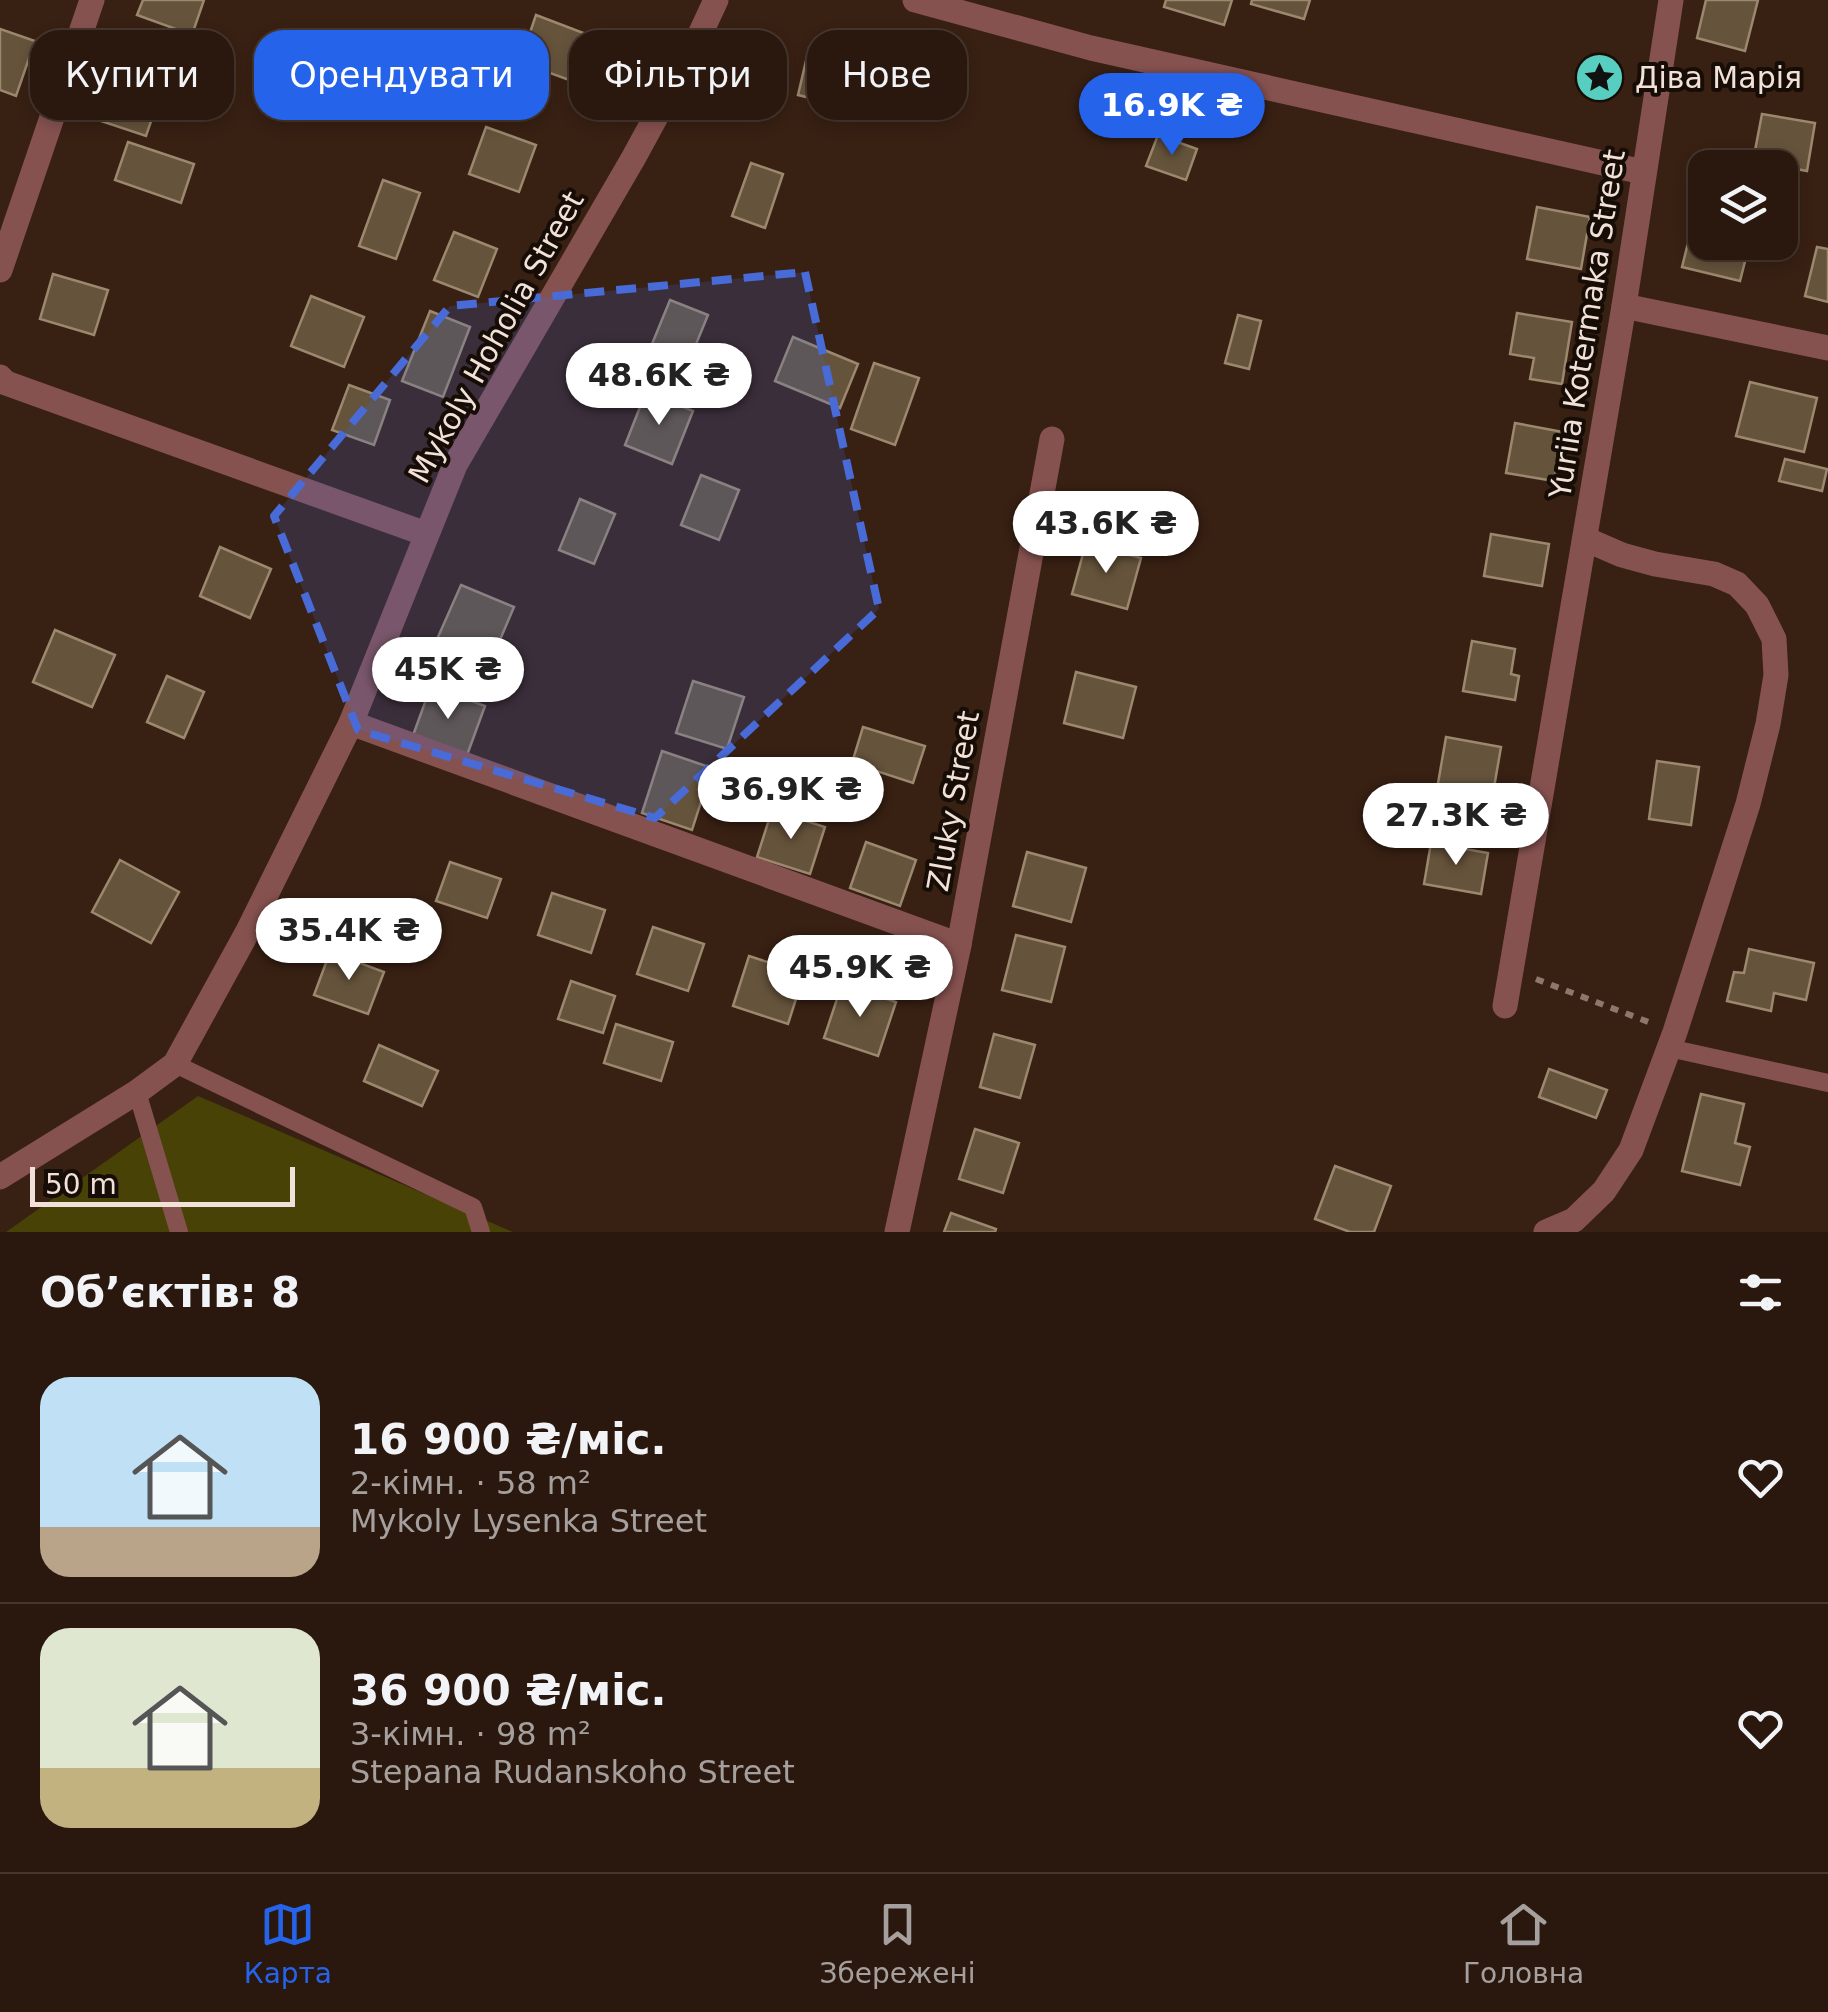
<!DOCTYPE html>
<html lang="uk">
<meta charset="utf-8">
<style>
:root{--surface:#2a180e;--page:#36251c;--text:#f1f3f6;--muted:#a5a09e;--line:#46372e;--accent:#2563eb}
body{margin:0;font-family:"DejaVu Sans",sans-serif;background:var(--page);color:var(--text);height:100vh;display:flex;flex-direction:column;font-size:38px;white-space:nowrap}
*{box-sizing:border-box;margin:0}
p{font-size:32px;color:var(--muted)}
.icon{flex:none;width:55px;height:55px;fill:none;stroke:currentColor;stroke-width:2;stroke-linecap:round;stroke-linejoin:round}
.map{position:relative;height:1232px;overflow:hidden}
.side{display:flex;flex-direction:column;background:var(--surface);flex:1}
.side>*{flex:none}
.top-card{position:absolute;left:30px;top:30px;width:1000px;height:90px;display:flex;gap:20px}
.tools{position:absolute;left:1688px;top:150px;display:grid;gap:20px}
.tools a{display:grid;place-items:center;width:110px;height:110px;border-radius:20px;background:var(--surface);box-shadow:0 5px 15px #0003,0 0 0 2px var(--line);font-size:50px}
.scale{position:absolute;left:30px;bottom:25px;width:265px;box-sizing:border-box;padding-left:10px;border:5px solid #f2e1d8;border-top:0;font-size:28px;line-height:35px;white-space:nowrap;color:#f2e1d8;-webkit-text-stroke:8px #170d07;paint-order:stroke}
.price{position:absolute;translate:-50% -85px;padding:0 22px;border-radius:35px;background:#fff;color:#222;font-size:32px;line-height:65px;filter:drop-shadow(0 2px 5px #0008)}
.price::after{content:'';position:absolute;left:50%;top:60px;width:30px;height:22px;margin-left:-15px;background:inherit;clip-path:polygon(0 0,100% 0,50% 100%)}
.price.active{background:var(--accent);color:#fff}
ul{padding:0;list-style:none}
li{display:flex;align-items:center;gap:30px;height:250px;padding:0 40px}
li+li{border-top:2px solid var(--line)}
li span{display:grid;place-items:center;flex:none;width:280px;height:200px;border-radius:30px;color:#555}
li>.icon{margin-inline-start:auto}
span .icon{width:120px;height:120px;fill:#fffc;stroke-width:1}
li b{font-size:42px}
h2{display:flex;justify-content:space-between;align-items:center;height:120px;padding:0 40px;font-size:42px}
.chip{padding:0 35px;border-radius:30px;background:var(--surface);box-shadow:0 5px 15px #0003,0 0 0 2px var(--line);font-size:35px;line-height:90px}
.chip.active{background:var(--accent);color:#fff}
.tabs{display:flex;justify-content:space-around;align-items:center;height:140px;border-top:2px solid var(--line);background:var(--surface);font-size:28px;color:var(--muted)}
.tabs a{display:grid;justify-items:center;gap:5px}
.tabs .active{color:var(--accent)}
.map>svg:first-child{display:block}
.green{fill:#484207}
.building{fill:#65533b;stroke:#9b886e;stroke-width:2.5}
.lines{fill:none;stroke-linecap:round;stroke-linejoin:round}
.path{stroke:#8d786d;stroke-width:6;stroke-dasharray:8 8;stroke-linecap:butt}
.lane{stroke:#865250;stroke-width:18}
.street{stroke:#865250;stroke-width:25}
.marked{fill:#486bd8;fill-opacity:0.2;stroke:#486bd8;stroke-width:8;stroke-dasharray:20 12;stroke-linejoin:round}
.labels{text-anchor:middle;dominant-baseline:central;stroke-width:8;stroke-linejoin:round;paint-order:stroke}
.poi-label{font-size:30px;fill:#f2e1d8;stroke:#170d07;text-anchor:start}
.street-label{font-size:30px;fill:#f2e1d8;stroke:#170d07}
</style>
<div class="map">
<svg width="1828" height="1232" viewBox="0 0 1828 1232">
<rect width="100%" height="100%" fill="#382013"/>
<polygon class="green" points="198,1096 513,1232 6,1232"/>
<g class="building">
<polygon points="143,0 204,0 192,35 137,15"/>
<polygon points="1166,0 1232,0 1224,25 1164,7"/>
<polygon points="1252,0 1310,0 1304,19 1251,4"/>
<polygon points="1706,0 1758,0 1745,51 1697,38"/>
<polygon points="536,15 586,34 569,80 520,62"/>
<polygon points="0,29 35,41 16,96 0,90"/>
<polygon points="809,48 851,58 839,105 798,95"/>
<polygon points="112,69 163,86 146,136 95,119"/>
<polygon points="1762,114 1815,123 1807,171 1753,161"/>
<polygon points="486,127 536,145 519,192 469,174"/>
<polygon points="1158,135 1197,149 1186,180 1146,166"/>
<polygon points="128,142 194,164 181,203 115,180"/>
<polygon points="751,163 783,174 765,228 732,216"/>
<polygon points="383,180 420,193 396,259 359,246"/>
<polygon points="1537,207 1590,217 1581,269 1527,259"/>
<polygon points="1692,227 1705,230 1705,242 1750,242 1740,281 1682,267"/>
<polygon points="454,232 497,249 478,297 434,280"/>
<polygon points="1817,247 1828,249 1828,302 1805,296"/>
<polygon points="53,274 108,290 94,335 40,319"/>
<polygon points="311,296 364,317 344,367 291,346"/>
<polygon points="670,300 708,315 690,359 652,344"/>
<polygon points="430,311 470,327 443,397 402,381"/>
<polygon points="1517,313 1572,322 1562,384 1530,379 1534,358 1510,354"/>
<polygon points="1238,315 1261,321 1249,369 1225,363"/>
<polygon points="793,337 858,364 840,408 775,381"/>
<polygon points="874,363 919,378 895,445 851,429"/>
<polygon points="1750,382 1817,398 1804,452 1736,436"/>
<polygon points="349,385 390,400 374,445 332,430"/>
<polygon points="646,392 693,411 672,464 625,445"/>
<polygon points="1515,423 1563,432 1554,481 1506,473"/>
<polygon points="1785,459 1827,469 1822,491 1779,481"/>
<polygon points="701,475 739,490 719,540 681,525"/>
<polygon points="580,499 615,514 594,564 559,550"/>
<polygon points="1491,534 1549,544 1542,586 1484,576"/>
<polygon points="1086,543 1141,558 1127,609 1072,594"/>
<polygon points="220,547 271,569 250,618 200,596"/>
<polygon points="461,585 514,607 488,668 434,646"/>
<polygon points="55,630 115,655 92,707 33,682"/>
<polygon points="1472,641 1515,649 1511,674 1519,676 1515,700 1463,691"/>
<polygon points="1076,672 1136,687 1123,738 1064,723"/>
<polygon points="167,676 204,692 184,738 147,722"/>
<polygon points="693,681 744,697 727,749 676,733"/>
<polygon points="431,686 485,706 466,758 412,738"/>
<polygon points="863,727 925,746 913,783 852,763"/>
<polygon points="1446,737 1501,747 1491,805 1436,795"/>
<polygon points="662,751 712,768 692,830 642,813"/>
<polygon points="1657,761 1699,767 1691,825 1649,819"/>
<polygon points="772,810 825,827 810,874 757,857"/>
<polygon points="866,842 916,860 900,906 850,888"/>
<polygon points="1431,843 1488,853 1481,894 1424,884"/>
<polygon points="1027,852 1086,868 1071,922 1013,906"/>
<polygon points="120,860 179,892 151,943 92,912"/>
<polygon points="450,862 501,879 487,918 436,901"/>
<polygon points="552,893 605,910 591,953 538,935"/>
<polygon points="653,927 704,944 688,991 637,974"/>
<polygon points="1016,935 1065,947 1051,1002 1002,990"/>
<polygon points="1749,949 1814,963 1806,1000 1774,993 1771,1011 1727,1001 1734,972 1744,973"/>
<polygon points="330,952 384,972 368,1014 314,995"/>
<polygon points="749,956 804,974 788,1024 733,1006"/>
<polygon points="571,981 615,996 603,1033 558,1019"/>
<polygon points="842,984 896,1002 878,1056 824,1038"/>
<polygon points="616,1024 673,1042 661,1081 604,1063"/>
<polygon points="994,1034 1035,1045 1020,1098 980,1087"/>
<polygon points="379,1045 438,1071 422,1106 364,1081"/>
<polygon points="1549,1069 1607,1090 1596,1118 1539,1097"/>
<polygon points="1701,1094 1744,1104 1735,1143 1750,1147 1740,1185 1682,1171"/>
<polygon points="975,1129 1019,1143 1003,1193 959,1179"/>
<polygon points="1335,1166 1391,1186 1374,1232 1350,1232 1315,1219"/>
<polygon points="951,1213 996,1229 995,1232 944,1232"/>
</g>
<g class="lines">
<polyline class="path" points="1536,979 1651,1023"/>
<g class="lane">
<polyline points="1669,1048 1828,1083"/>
<polyline points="175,1064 473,1207 481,1232"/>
<polyline points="137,1092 179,1232"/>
</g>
<g class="street">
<polyline points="915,0 1091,48 1643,172"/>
<polyline points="0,270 92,0"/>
<polyline points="1624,306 1828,348"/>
<polyline points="0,377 6,383 426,534"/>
<polyline points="351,723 959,945"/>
<polyline points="1505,1006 1624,306 1671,0"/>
<polyline points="0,1177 137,1092 175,1064 248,931 351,723 455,465 634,157 696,43 716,0"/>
<polyline points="897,1232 959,945 1052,439"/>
<polyline points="1546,1232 1574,1220 1604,1191 1631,1150 1675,1032 1748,804 1768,724 1776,675 1774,639 1757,605 1737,584 1714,574 1655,564 1622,555 1585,539"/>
</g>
</g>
<path class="marked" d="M805,272L879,609L655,818L358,730L274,516L450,306Z"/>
<defs>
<symbol id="sight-disc" viewBox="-11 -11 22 22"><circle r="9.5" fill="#58cec0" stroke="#170d07"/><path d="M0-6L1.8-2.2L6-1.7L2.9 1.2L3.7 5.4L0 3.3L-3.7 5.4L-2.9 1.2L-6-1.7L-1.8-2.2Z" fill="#111"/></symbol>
</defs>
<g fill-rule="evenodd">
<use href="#sight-disc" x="1572" y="50" width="55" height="55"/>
</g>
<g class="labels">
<g class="poi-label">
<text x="1635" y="77">Діва Марія</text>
</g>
<g class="street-label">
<text transform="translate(1587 324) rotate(-81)">Yuriia Kotermaka Street</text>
<text transform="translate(496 337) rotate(-61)">Mykoly Hoholia Street</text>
<text transform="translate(953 801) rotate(-80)">Zluky Street</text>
</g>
</g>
</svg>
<div class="tools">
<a><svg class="icon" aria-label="layers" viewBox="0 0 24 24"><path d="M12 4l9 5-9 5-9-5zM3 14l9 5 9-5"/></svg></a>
</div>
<div class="scale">50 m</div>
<b class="price active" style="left:1172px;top:158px">16.9K ₴</b>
<b class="price" style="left:659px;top:428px">48.6K ₴</b>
<b class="price" style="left:1106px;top:576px">43.6K ₴</b>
<b class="price" style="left:448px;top:722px">45K ₴</b>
<b class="price" style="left:791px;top:842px">36.9K ₴</b>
<b class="price" style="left:1456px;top:868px">27.3K ₴</b>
<b class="price" style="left:349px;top:983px">35.4K ₴</b>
<b class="price" style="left:860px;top:1020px">45.9K ₴</b>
<div class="top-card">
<a class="chip">Купити</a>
<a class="chip active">Орендувати</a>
<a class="chip">Фільтри</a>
<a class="chip">Нове</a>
</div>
</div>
<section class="side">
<h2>Об’єктів: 8<svg class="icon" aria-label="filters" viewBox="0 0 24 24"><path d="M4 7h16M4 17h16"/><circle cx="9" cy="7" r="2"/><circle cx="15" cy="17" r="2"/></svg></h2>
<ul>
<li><span style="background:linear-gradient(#bfe0f5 75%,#b9a48a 0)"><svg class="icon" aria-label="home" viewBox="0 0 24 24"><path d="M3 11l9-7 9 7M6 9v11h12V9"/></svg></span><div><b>16 900 ₴/міс.</b><p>2-кімн. · 58 m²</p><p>Mykoly Lysenka Street</p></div><svg class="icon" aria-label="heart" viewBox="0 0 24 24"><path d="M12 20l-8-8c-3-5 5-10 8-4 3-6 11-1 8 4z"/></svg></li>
<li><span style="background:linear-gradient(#dfe7d0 70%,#c2b280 0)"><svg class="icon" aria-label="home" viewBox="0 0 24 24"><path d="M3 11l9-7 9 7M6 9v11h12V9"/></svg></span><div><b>36 900 ₴/міс.</b><p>3-кімн. · 98 m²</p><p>Stepana Rudanskoho Street</p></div><svg class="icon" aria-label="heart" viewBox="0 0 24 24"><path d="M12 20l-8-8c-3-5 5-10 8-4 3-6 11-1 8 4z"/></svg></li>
</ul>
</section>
<nav class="tabs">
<a class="active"><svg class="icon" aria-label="map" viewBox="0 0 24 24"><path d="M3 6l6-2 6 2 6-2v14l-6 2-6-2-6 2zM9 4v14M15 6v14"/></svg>Карта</a>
<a><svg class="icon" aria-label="saved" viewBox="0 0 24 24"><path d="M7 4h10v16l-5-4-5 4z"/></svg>Збережені</a>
<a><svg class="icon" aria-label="home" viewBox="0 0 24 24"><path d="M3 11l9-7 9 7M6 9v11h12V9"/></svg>Головна</a>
</nav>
